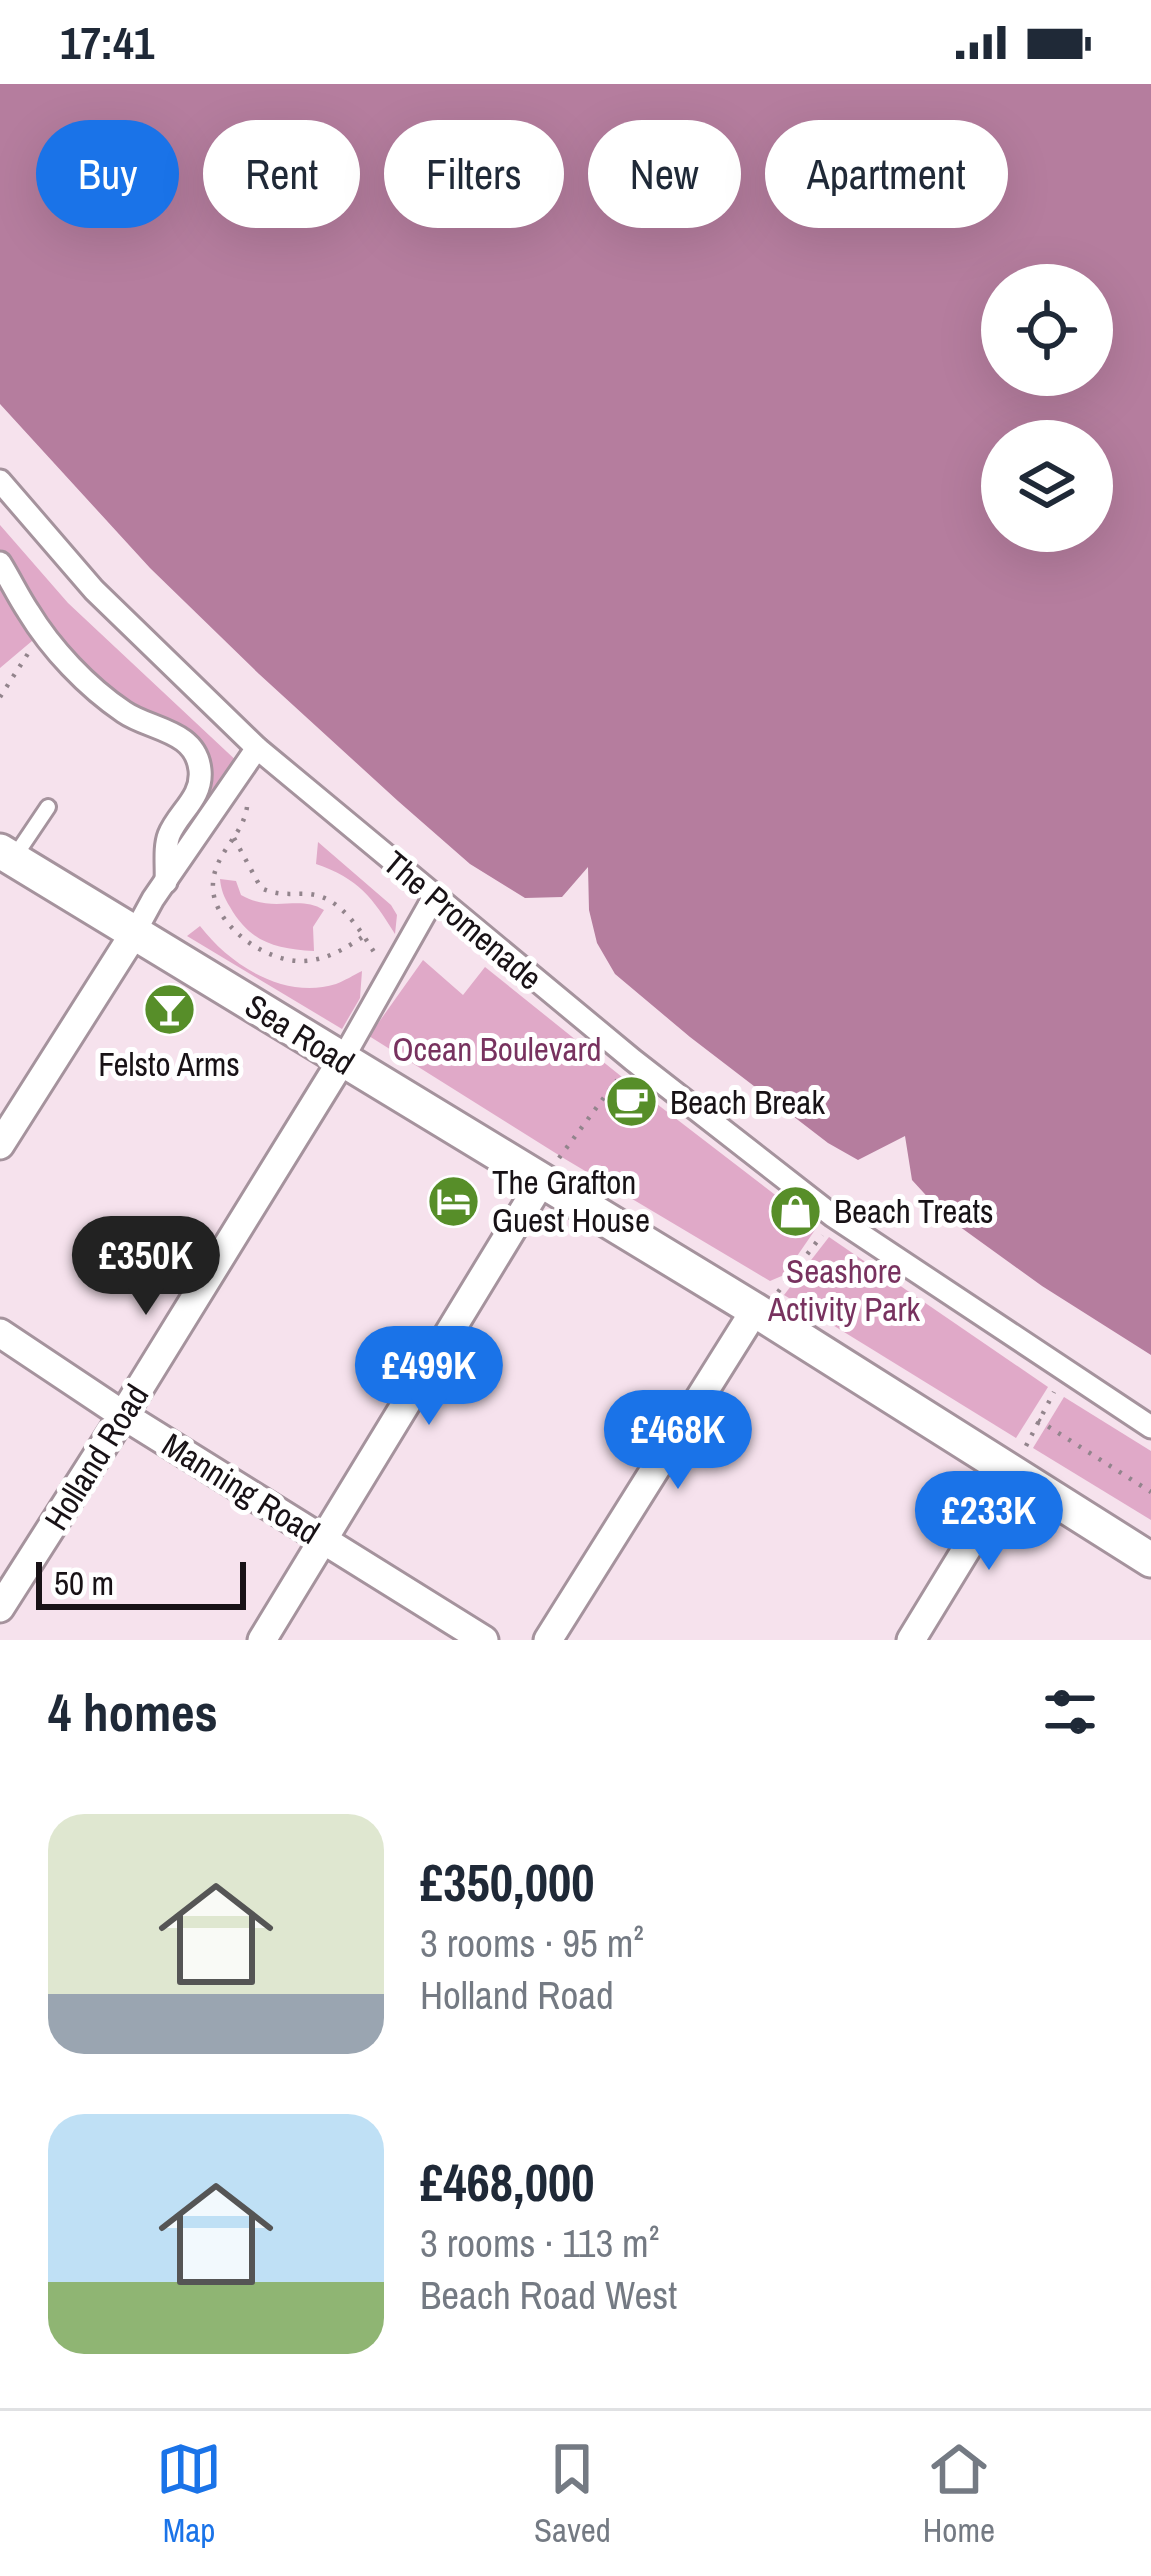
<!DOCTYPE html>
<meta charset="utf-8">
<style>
:root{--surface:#fff;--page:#f6f6f7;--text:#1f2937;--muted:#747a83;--line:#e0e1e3;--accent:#1a73e8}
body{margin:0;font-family:"Archivo Narrow",sans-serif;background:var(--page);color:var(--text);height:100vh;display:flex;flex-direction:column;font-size:45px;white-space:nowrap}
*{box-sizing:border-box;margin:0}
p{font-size:39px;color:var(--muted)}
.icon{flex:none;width:66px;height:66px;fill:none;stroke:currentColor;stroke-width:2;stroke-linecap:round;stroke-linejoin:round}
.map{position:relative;height:1556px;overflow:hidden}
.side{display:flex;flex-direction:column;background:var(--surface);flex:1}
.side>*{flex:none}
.banner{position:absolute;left:36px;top:36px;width:1080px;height:108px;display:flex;gap:24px}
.controls{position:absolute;left:981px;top:180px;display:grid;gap:24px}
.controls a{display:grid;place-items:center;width:132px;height:132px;border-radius:50%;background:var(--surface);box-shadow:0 12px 48px #0002;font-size:60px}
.scale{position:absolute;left:36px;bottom:30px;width:210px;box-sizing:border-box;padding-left:12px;border:6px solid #181216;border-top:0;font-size:33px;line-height:42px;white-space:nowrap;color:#181216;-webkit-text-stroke:9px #fff;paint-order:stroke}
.price{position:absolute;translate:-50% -102px;padding:0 27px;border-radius:42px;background:var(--accent);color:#fff;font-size:39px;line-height:78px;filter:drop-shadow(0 3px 6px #0008)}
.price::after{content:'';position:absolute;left:50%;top:72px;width:36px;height:27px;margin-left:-18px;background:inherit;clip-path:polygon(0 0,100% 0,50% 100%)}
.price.current{background:#222;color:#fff}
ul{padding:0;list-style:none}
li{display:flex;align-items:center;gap:36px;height:300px;padding:0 48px}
li span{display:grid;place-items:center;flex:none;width:336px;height:240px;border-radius:36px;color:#555}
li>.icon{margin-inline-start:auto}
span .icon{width:144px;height:144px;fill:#fffc;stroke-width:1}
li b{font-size:51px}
h2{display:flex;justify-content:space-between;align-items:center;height:144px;padding:0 48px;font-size:51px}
.chip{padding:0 42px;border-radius:54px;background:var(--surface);box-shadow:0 12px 48px #0002;font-size:42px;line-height:108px}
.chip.current{background:var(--accent);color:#fff}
.status{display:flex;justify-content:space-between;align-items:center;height:84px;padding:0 60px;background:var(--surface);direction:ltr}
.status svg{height:33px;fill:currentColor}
.tabs{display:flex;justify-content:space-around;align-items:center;height:168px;border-top:3px solid var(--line);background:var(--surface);font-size:33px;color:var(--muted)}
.tabs a{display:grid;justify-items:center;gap:6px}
.tabs .current{color:var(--accent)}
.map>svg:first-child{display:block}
.green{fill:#e0a9c8}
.water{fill:#b57d9e;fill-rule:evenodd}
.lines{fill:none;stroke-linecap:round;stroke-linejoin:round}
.service-casing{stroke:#a5939d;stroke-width:20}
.pedestrian-casing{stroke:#a5939d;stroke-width:27}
.minor-casing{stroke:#a5939d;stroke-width:33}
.tertiary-casing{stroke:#a5939d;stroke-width:39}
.path{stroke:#92848c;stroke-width:4.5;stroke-dasharray:3 9;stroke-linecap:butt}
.service{stroke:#fff;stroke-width:14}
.pedestrian{stroke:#fff;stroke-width:21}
.minor{stroke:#fff;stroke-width:27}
.tertiary{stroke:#fff;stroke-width:33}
.labels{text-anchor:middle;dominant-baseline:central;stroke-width:10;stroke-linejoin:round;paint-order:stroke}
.street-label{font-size:33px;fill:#181216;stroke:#fff}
.park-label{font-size:33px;fill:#78325f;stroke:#fff}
.poi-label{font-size:33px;fill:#181216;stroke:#fff;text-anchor:start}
</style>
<div class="status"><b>17:41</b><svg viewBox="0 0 49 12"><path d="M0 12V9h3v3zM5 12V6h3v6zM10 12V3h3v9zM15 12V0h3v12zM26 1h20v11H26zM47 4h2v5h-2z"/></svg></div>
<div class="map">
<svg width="1151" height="1556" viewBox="0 0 1151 1556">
<rect width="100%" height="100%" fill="#f6e2ed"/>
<g class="green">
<polygon points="0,441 68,519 242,682 168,791 170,754 202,681 136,633 45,546 0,584"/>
<path d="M318,758L391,821L397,831L395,850C372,813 359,795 316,780Z"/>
<path d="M220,795L236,797L241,811C275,830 298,810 324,826L313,843L314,867C275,865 250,858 230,823C224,813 221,806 220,795Z"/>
<path d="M200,842C230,881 284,916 336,900C344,897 354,891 362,887L360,914L342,945L187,852Z"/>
<polygon points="423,876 463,911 485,883 627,997 817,1143 784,1191 770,1197 565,1075 369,952"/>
<polygon points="829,1153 1048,1303 1016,1354 784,1211"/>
<polygon points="1064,1313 1151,1367 1151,1436 1033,1364"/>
</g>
<path class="water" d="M0,0H1151V1271L1042,1202L945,1132L912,1096L905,1052L858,1076L828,1059L690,953L615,890L597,859L589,826L588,783L562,813L525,814L470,780L398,717L259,590L150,484L0,320ZM1002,201H1092V291H1002ZM1002,357H1092V447H1002Z"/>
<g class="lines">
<defs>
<polyline id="service" points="13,775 48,723"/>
<g id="pedestrian">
<polyline points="0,397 94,506 257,664 633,976 833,1132 1151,1343"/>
<path d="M0,479C10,495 18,512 28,527C51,565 87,603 124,628C150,646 196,646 200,686C203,714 178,728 169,751C164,764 167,784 166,798"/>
<polyline points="135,848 153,815 257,664"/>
<polyline points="342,976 434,813"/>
</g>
<g id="minor">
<polyline points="0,1061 135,848"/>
<polyline points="0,1249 123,1331 484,1556"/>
<polyline points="0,1524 123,1331 342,976"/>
<polyline points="262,1556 541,1098"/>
<polyline points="548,1556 755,1226"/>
<polyline points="911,1556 1013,1389"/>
</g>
<polyline id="tertiary" points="0,767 755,1226 1151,1476"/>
</defs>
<use href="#service" class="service-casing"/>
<use href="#pedestrian" class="pedestrian-casing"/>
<use href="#minor" class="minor-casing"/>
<use href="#tertiary" class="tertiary-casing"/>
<g class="path">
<polyline points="0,613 29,568"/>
<path d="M247,723C243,752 215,768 213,799C210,840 266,879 304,877C327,876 346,864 364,852"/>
<path d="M234,754L261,804C285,815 299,806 319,812C343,819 361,847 374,868"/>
<polyline points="559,1074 617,996"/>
<polyline points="778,1208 822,1151"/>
<polyline points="1038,1336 1151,1408"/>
<polyline points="1026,1362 1054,1308"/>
</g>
<use href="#service" class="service"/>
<use href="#pedestrian" class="pedestrian"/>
<use href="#minor" class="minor"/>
<use href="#tertiary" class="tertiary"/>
</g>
<defs>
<symbol id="bar-disc" viewBox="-11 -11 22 22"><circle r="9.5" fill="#578e29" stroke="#fff"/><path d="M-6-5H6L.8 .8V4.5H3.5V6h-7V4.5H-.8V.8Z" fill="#fff"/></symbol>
<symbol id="cafe-disc" viewBox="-11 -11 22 22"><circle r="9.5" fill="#578e29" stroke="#fff"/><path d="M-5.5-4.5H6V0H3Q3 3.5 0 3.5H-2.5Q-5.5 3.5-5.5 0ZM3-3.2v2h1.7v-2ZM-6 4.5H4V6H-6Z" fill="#fff"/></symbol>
<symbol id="hotel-disc" viewBox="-11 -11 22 22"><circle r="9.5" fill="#578e29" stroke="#fff"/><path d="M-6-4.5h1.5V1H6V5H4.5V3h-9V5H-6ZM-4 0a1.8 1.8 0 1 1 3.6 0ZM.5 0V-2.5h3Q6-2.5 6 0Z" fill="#fff"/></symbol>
<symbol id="shop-disc" viewBox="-11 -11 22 22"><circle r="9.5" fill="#578e29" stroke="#fff"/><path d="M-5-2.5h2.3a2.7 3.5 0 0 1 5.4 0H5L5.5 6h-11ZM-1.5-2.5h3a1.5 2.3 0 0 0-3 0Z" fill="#fff"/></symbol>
</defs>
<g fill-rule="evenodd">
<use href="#bar-disc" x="140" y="896" width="59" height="59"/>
<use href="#cafe-disc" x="602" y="988" width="59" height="59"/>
<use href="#hotel-disc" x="424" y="1088" width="59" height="59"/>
<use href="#shop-disc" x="766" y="1098" width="59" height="59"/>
</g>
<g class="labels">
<g class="street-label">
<text transform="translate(463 836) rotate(40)">The Promenade</text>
<text transform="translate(300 950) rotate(32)">Sea Road</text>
<text transform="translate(96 1373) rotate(-58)">Holland Road</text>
<text transform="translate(241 1404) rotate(32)">Manning Road</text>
</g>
<g class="park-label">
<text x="497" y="965">Ocean Boulevard</text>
<text x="844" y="1187">Seashore<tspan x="844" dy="38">Activity Park</tspan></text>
</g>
<g class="poi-label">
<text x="169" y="980" text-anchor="middle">Felsto Arms</text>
<text x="670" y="1018">Beach Break</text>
<text x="492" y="1098">The Grafton<tspan x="492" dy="38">Guest House</tspan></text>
<text x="834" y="1127">Beach Treats</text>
</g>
</g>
</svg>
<div class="controls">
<a><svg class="icon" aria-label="locate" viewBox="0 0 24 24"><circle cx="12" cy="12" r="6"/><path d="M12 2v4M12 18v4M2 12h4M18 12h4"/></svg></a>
<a><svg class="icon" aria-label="layers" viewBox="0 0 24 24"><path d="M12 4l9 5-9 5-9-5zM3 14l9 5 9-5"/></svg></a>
</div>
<div class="scale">50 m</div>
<b class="price current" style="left:146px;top:1234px">£350K</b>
<b class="price" style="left:429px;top:1344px">£499K</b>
<b class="price" style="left:678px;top:1408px">£468K</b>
<b class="price" style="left:989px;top:1489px">£233K</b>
<div class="banner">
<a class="chip current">Buy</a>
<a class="chip">Rent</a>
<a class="chip">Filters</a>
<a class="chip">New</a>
<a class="chip">Apartment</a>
</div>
</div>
<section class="side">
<h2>4 homes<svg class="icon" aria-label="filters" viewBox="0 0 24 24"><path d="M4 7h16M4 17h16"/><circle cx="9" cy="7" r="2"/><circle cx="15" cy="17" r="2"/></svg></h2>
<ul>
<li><span style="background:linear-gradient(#dfe7d0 75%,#9aa5b1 0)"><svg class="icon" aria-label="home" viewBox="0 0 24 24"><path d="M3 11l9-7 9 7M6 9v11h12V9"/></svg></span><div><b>£350,000</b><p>3 rooms · 95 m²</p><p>Holland Road</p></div></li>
<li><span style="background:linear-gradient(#bfe0f5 70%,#8fb573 0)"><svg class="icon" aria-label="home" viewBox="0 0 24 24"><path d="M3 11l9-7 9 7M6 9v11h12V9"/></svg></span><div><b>£468,000</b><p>3 rooms · 113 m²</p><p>Beach Road West</p></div></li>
</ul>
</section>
<nav class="tabs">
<a class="current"><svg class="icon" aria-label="map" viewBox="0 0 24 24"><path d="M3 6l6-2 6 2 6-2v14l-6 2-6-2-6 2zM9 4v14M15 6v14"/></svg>Map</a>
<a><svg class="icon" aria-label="saved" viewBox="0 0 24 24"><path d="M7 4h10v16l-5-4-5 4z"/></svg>Saved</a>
<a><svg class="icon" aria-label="home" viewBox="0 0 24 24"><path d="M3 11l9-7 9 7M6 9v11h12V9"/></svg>Home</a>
</nav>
